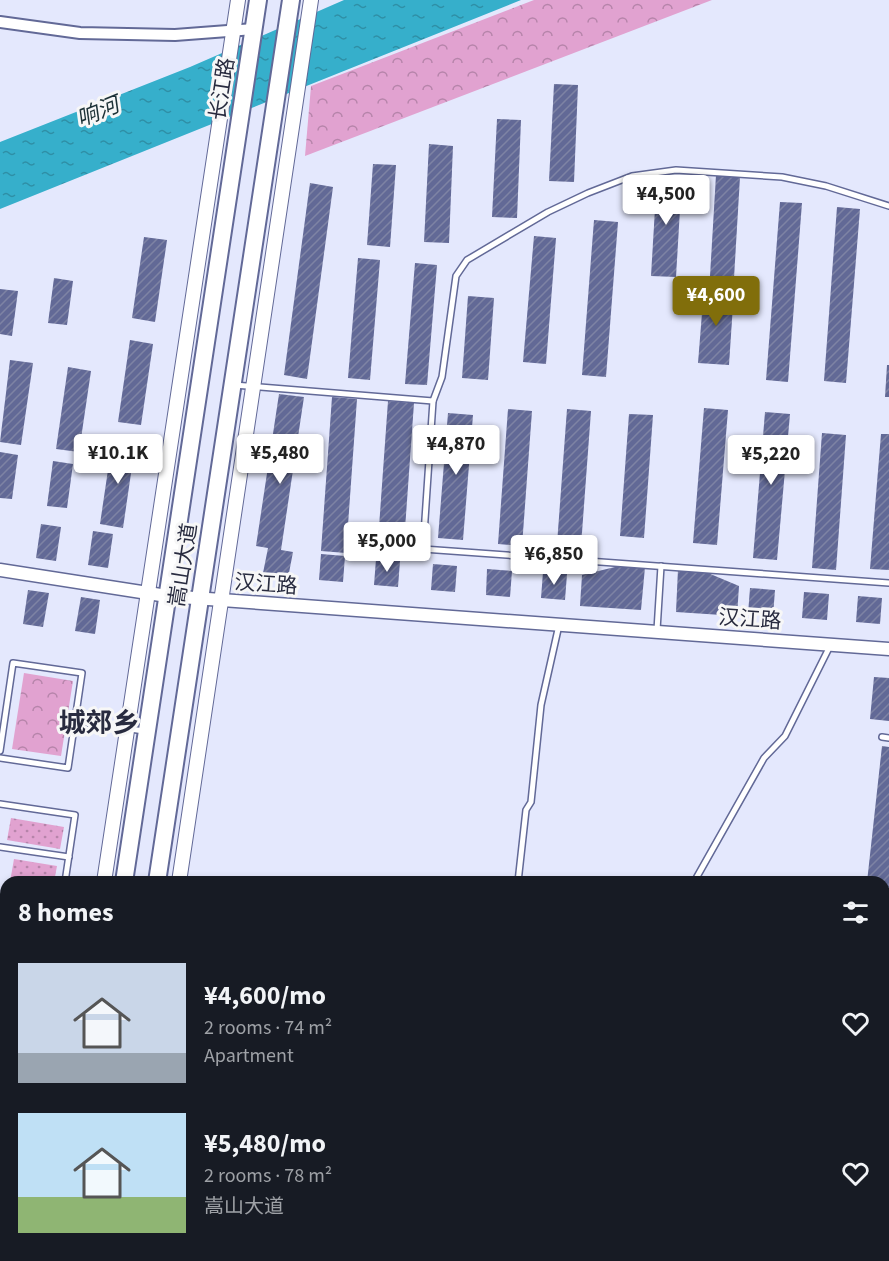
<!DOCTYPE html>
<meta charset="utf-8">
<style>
:root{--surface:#171b24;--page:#242831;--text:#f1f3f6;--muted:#9ea1a6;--accent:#816e0b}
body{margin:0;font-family:"Source Sans 3","Noto Sans SC",sans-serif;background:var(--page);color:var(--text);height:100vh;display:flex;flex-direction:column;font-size:22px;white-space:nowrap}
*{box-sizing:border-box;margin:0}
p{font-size:20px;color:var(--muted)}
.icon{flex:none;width:33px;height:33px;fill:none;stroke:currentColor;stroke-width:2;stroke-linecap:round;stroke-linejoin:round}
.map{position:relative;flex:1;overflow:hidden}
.drawer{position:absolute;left:0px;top:876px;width:890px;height:386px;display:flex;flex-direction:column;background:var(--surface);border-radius:18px 18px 0 0;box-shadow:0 3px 9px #0003}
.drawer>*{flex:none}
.price{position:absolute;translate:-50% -51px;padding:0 14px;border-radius:6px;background:#fff;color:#222;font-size:20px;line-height:39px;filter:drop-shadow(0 2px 3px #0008)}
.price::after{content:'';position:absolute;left:50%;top:36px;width:18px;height:14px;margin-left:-9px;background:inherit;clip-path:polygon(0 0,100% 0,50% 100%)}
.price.on{background:var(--accent);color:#fff}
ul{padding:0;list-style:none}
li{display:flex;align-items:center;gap:18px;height:150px;padding:0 18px}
li span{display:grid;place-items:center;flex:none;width:168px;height:120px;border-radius:0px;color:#555}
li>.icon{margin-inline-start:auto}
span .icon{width:72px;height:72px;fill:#fffc;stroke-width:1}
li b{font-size:26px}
h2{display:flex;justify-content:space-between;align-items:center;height:72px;padding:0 18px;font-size:26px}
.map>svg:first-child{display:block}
.grass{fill:url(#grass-dots)}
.forest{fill:url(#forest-crowns)}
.water{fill:url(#water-ripples)}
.building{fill:url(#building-hatch)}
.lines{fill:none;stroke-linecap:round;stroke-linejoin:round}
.service-casing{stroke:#626997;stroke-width:8}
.minor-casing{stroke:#626997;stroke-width:14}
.tertiary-casing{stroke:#626997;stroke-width:15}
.secondary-casing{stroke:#626997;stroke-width:16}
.primary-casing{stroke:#626997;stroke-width:20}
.service{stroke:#fff;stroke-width:5}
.minor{stroke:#fff;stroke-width:10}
.tertiary{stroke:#fff;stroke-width:12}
.secondary{stroke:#fff;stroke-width:14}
.primary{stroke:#fff;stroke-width:16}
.labels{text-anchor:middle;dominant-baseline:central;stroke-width:6;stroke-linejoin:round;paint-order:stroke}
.street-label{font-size:21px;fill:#282b3f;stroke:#f7f7f7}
.water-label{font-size:22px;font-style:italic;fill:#1d3237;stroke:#f7f7f7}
.district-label{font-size:27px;font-weight:bold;fill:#282b3f;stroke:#f7f7f7}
</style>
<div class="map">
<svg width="889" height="1261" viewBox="0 0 889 1261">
<defs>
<pattern id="grass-dots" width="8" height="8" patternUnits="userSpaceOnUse" patternTransform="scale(1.5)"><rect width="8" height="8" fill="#e1a2d0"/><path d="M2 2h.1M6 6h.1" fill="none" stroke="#b684aa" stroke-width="1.8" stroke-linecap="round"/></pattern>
<pattern id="forest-crowns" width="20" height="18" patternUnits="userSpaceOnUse" patternTransform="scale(1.5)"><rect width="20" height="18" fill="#e1a2d0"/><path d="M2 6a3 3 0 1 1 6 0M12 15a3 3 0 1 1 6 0" fill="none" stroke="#b684aa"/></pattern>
<pattern id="water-ripples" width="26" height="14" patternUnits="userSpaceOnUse" patternTransform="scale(1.5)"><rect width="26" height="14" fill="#36afcb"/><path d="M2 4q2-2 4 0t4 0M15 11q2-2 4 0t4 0" fill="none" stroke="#2e8fa6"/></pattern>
<pattern id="building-hatch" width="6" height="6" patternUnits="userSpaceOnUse" patternTransform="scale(1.5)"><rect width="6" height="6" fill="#626996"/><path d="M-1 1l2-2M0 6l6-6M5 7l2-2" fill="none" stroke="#7e83a4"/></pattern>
</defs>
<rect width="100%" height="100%" fill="#e4e8fd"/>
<g class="grass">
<polygon points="11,818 64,827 60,849 7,840"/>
<polygon points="14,859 57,866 54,882 10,882"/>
</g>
<g class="forest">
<polygon points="534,0 712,0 305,156 311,86"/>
<polygon points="24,673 73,681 61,756 12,749"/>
</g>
<polygon class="water" points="344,0 521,0 0,209 0,142 190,67"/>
<g class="building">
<polygon points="554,84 578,85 574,182 549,181"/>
<polygon points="497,119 521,120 517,218 492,217"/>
<polygon points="429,144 453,146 449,243 424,242"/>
<polygon points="373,164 396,165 390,247 367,245"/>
<polygon points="657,175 682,176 676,277 651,276"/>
<polygon points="716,175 740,177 734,278 710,276"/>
<polygon points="310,183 333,187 307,379 284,375"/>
<polygon points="780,202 802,203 788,382 766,380"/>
<polygon points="837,207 860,209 846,383 824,381"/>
<polygon points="594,220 618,222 606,377 582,375"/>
<polygon points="534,236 556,238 546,364 523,362"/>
<polygon points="144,237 167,240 155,322 132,318"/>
<polygon points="358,258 380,260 370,380 348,378"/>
<polygon points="415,263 437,265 427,385 405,384"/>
<polygon points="54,278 73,281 67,325 48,323"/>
<polygon points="704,288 734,290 729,365 698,363"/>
<polygon points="0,289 18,291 12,336 0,334"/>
<polygon points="468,296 494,298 488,380 462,378"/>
<polygon points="130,340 153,344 141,425 118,422"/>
<polygon points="10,360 33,363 21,445 0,442"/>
<polygon points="887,365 889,365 889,397 885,397"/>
<polygon points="68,367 91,371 79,452 56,449"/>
<polygon points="279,394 304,397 281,550 293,552 288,578 263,573 268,548 256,546"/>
<polygon points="332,397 357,399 346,553 321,551"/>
<polygon points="388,401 414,403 403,557 377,555"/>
<polygon points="704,408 728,410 717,545 693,543"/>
<polygon points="508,409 532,411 522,546 498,544"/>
<polygon points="567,409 591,411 581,546 557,544"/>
<polygon points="765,412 790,414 777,560 753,558"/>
<polygon points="448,413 473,415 463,540 438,538"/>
<polygon points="629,414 653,415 644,538 620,536"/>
<polygon points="822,433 846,435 836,570 812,568"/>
<polygon points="881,434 889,434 889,570 870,569"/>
<polygon points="112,443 135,446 123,528 100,524"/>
<polygon points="0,452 18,455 12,499 0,498"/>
<polygon points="53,461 73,464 67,508 47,506"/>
<polygon points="41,524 61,527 56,561 36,558"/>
<polygon points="93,531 113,534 108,568 88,565"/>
<polygon points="321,554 345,556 343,582 319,580"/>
<polygon points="376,559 400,561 398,587 374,585"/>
<polygon points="433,564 457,566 455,592 431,590"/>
<polygon points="615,567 645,567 641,610 580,606 582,575"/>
<polygon points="487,569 512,571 510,597 486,595"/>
<polygon points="678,569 708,573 739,586 737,616 676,612"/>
<polygon points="543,572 567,574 565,600 541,598"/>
<polygon points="750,588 775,590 773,616 748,614"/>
<polygon points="28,590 49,593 43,627 23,624"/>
<polygon points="804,592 829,594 827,620 802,618"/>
<polygon points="858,596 882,598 880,624 856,622"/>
<polygon points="81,597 100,600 95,634 75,631"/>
<polygon points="874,677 889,678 889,721 870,719"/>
<polygon points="882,746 889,747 889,887 884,887 884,882 867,882"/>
<polygon points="888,955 889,955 889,1006 884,1005 884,978"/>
<polygon points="0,1202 6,1203 1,1257 0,1256"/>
<polygon points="168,1256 192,1256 191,1261 167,1261"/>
<polygon points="361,1256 389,1256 388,1261 361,1261"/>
<rect x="558" y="1256" width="28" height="5"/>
<polygon points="718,1256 744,1256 744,1261 717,1261"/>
<rect x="813" y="1256" width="23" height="5"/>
</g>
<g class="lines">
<defs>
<g id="service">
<polyline points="889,206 826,186 782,177 676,170 632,176 588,193 548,212 467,260 456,276 442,377 433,401 423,549 889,583"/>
<polyline points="234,385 433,401"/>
<polyline points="657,630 661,566"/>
<polyline points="75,721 144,731"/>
<polyline points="882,737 889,738"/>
<polyline points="0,751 13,663 82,673 68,768 0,758"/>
<polyline points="0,804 75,815 65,882"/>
<polyline points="0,847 69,857"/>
<polyline points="518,882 526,810 531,802 541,705 559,625"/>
<polyline points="694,882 764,758 785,736 830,646"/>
<polyline points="0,906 6,907"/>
<polyline points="0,953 6,954"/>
<polyline points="0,981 6,982"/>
<polyline points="0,1025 6,987"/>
<polyline points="0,1121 6,1122"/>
<polyline points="0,1181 6,1182"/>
<polyline points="421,1256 422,1261"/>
<polyline points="338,1261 338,1256"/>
<polyline points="631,1261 631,1256"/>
<polyline points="703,1261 703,1256"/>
</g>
<g id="minor">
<polyline points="0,22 80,33 175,35 254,29"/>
<polyline points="0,1082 6,1084"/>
</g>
<polyline id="tertiary" points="0,570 167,596 889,649"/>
<g id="secondary">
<polyline points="104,882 238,0"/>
<polyline points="179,882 311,0"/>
<polyline points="47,1261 47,1256"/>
<polyline points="122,1261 123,1256"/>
</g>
<g id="primary">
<polyline points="124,882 258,0"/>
<polyline points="157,882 291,0"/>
<polyline points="66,1261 67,1256"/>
<polyline points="99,1261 100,1256"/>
</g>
</defs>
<use href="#service" class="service-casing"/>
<use href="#minor" class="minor-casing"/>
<use href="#tertiary" class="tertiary-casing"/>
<use href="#secondary" class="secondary-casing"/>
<use href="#primary" class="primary-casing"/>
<use href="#service" class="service"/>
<use href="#minor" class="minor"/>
<use href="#tertiary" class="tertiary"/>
<use href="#secondary" class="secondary"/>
<use href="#primary" class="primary"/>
</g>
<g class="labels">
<g class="street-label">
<text transform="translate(222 89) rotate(-81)">长江路</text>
<text transform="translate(183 565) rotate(-81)">嵩山大道</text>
<text transform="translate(266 584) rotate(4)">汉江路</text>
<text transform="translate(750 619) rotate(4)">汉江路</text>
</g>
<g class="water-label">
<text transform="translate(98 112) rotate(-22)">响河</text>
</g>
<g class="district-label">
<text x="99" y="723">城郊乡</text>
</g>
</g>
</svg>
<b class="price" style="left:666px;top:226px">¥4,500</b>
<b class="price on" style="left:716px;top:327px">¥4,600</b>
<b class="price" style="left:456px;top:476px">¥4,870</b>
<b class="price" style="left:118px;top:485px">¥10.1K</b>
<b class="price" style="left:280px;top:485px">¥5,480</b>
<b class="price" style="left:771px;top:486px">¥5,220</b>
<b class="price" style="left:387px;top:573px">¥5,000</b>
<b class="price" style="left:554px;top:586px">¥6,850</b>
<section class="drawer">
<h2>8 homes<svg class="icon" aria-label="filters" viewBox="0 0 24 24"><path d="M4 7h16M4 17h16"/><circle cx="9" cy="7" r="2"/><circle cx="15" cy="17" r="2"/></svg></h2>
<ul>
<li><span style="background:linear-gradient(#c9d6e8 75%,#9aa5b1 0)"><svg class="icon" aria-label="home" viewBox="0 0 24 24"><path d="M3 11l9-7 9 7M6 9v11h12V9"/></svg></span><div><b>¥4,600/mo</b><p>2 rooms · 74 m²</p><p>Apartment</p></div><svg class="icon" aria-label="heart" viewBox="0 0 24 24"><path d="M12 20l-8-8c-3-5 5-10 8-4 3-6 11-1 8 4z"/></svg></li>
<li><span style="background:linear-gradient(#bfe0f5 70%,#8fb573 0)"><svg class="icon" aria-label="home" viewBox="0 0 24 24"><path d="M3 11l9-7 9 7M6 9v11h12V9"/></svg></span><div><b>¥5,480/mo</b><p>2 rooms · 78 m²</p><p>嵩山大道</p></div><svg class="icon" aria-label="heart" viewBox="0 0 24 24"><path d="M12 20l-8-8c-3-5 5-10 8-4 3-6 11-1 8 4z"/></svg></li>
</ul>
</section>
</div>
